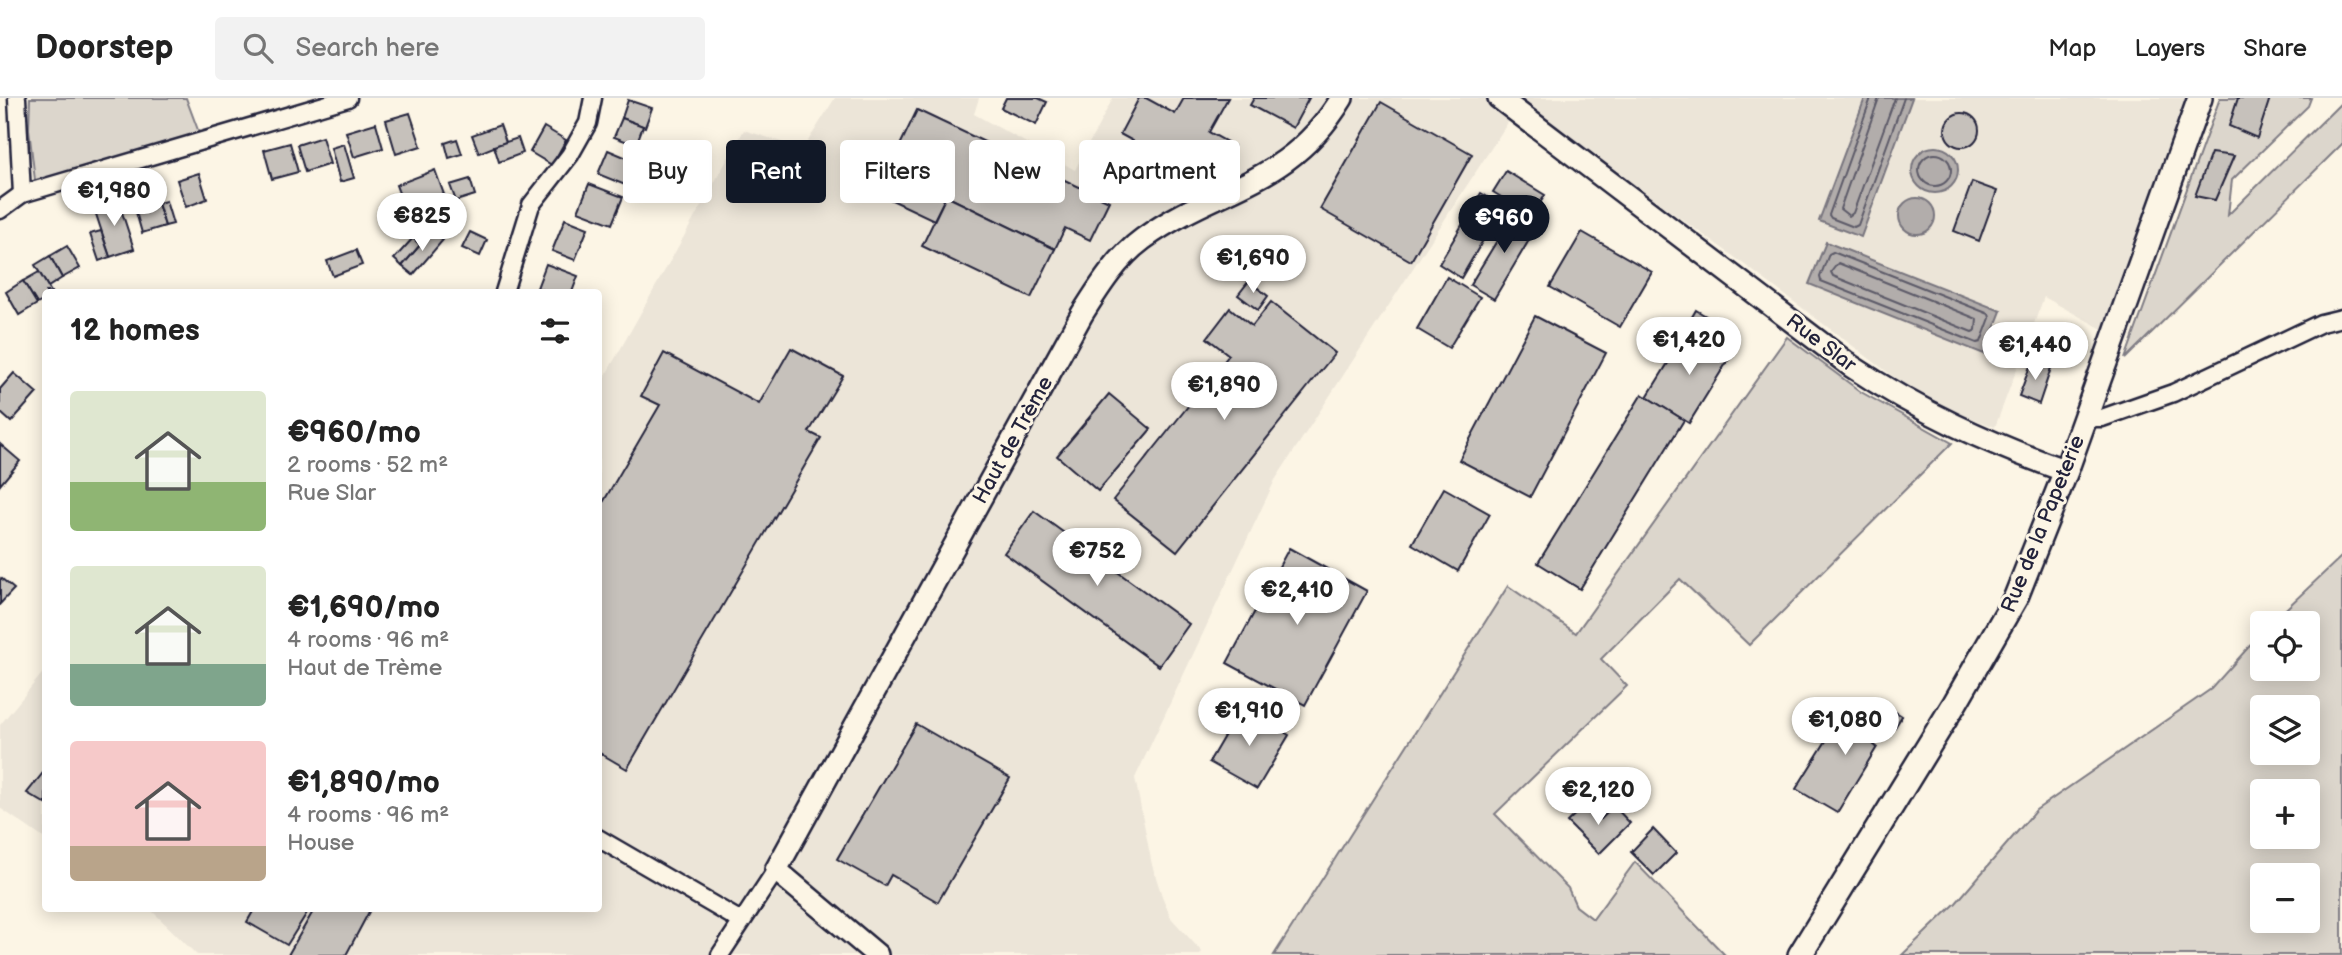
<!DOCTYPE html>
<meta charset="utf-8">
<style>
:root{--surface:#fff;--page:#f2f2f2;--text:#222;--muted:#767676;--line:#e0e0e0;--accent:#111827}
body{margin:0;font-family:"Balsamiq Sans",sans-serif;background:var(--page);color:var(--text);height:100vh;display:flex;flex-direction:column;font-size:26px;white-space:nowrap}
*{box-sizing:border-box;margin:0}
p{font-size:23px;color:var(--muted)}
.icon{flex:none;width:38px;height:38px;fill:none;stroke:currentColor;stroke-width:2;stroke-linecap:round;stroke-linejoin:round}
.map{position:relative;flex:1;overflow:hidden}
.drawer{position:absolute;left:42px;top:191px;width:560px;height:623px;display:flex;flex-direction:column;background:var(--surface);border-radius:7px;box-shadow:0 4px 18px #0003}
.drawer>*{flex:none}
.banner{position:absolute;left:623px;top:42px;width:665px;height:63px;display:flex;gap:14px}
.tools{position:absolute;left:2250px;top:513px;display:grid;gap:14px}
.tools a{display:grid;place-items:center;width:70px;height:70px;border-radius:7px;background:var(--surface);box-shadow:0 4px 18px #0003;font-size:35px}
.price{position:absolute;translate:-50% -60px;padding:0 16px;border-radius:24px;background:#fff;color:#222;font-size:23px;line-height:46px;filter:drop-shadow(0 2px 4px #0008)}
.price::after{content:'';position:absolute;left:50%;top:42px;width:21px;height:16px;margin-left:-10px;background:inherit;clip-path:polygon(0 0,100% 0,50% 100%)}
.price.selected{background:var(--accent);color:#fff}
ul{padding:0;list-style:none}
li{display:flex;align-items:center;gap:21px;height:175px;padding:0 28px}
li span{display:grid;place-items:center;flex:none;width:196px;height:140px;border-radius:7px;color:#555}
li>.icon{margin-inline-start:auto}
span .icon{width:84px;height:84px;fill:#fffc;stroke-width:1}
li b{font-size:30px}
h2{display:flex;justify-content:space-between;align-items:center;height:84px;padding:0 28px;font-size:30px}
.chip{padding:0 24px;border-radius:7px;background:var(--surface);box-shadow:0 4px 18px #0003;font-size:24px;line-height:63px}
.chip.selected{background:var(--accent);color:#fff}
header{display:flex;align-items:center;gap:42px;box-sizing:border-box;height:98px;padding:0 35px;background:var(--surface);border-bottom:2px solid var(--line)}
header strong{font-size:33px}
nav{display:flex;gap:38px;margin-inline-start:auto;font-size:24px}
.search{width:490px;height:63px;background:var(--page);display:flex;align-items:center;gap:18px;box-sizing:border-box;padding:0 24px;border-radius:7px;color:var(--muted);font-size:26px}
.map>svg:first-child{display:block}
.built{fill:#ece5d8}
.green{fill:#dcd6cc;stroke:#7f7c84;stroke-width:2;fill-rule:evenodd}
.water{fill:#b2adab;stroke:#78757e;stroke-width:2}
.lines{fill:none;stroke-linecap:round;stroke-linejoin:round}
.shore{stroke:#5c5a68;stroke-width:2}
.building{fill:#c6c1bb;stroke:#22223b;stroke-width:2}
.minor-casing{stroke:#22223b;stroke-width:21}
.tertiary-casing{stroke:#22223b;stroke-width:26}
.secondary-casing{stroke:#22223b;stroke-width:28}
.minor{stroke:#fcf5e5;stroke-width:16}
.tertiary{stroke:#fcf5e5;stroke-width:21}
.secondary{stroke:#fcf5e5;stroke-width:23}
.labels{text-anchor:middle;dominant-baseline:central;stroke-width:6;stroke-linejoin:round;paint-order:stroke}
.street-label{font-size:21px;fill:#22223b;stroke:#fcf5e5}
</style>
<header>
<strong>Doorstep</strong>
<div class="search"><svg class="icon" aria-label="search" viewBox="0 0 24 24"><circle cx="10" cy="10" r="6"/><path d="M15 15l6 6"/></svg>Search here</div>
<nav><a>Map</a><a>Layers</a><a>Share</a></nav>
</header>
<div class="map">
<svg width="2342" height="857" viewBox="0 0 2342 857">
<rect width="100%" height="100%" fill="#fcf5e5"/>
<filter id="ink" filterUnits="userSpaceOnUse"><feTurbulence type="fractalNoise" baseFrequency=".0143" numOctaves="2"/><feDisplacementMap in="SourceGraphic" scale="14" xChannelSelector="R" yChannelSelector="G"/><feConvolveMatrix kernelMatrix="1 2 1 2 8 2 1 2 1" color-interpolation-filters="sRGB"/></filter>
<g filter="url(#ink)">
<g class="built">
<polygon points="835,0 979,0 974,16 1075,72 1113,0 2186,0 2104,232 2044,199 1995,329 1926,303 1729,155 1520,6 1275,382 1135,680 1152,767 1162,798 1171,820 1202,854 1200,857 197,857 149,810 598,810 599,289 744,32 803,51"/>
<polygon points="45,572 45,741 0,710 0,627"/>
</g>
<g class="green">
<polygon points="30,0 186,0 201,40 36,91 29,31"/>
<polygon points="2220,0 2311,0 2308,8 2232,82 2228,117 2342,4 2342,46 2125,261"/>
<polygon points="1787,239 1861,294 1952,345 1749,547 1680,481 1601,561 1627,588 1495,716 1568,790 1576,808 1593,821 1635,764 1725,857 1274,857 1508,488 1576,535"/>
<path d="M2342,458V857H1902L1956,805L2036,712L2211,591L2263,533V570H2308V525H2271ZM2263,609H2308V654H2263ZM2263,693H2308V738H2263ZM2263,777H2308V822H2263Z"/>
</g>
<g class="water">
<polygon points="1865,0 1912,0 1861,139 1819,123"/>
<circle cx="1935" cy="72" r="23"/>
<circle cx="1917" cy="118" r="18"/>
<polygon points="1826,144 2001,213 1984,256 1809,186"/>
</g>
<g class="lines">
<g class="shore">
<polyline points="1871,0 1829,117 1831,120 1854,129 1858,127 1904,0"/>
<polyline points="1879,0 1840,111 1849,118 1853,115 1895,0"/>
<circle cx="1935" cy="72" r="16"/>
<polygon points="1833,154 1989,216 1990,220 1981,244 1977,245 1821,183 1820,179 1829,156"/>
<polygon points="1838,165 1977,221 1976,232 1972,234 1833,178 1831,174"/>
</g>
</g>
<g class="building">
<polygon points="1006,0 1038,0 1047,4 1036,27 1001,10"/>
<polygon points="1139,0 1146,0 1175,16 1184,0 1228,0 1209,34 1234,48 1213,87 1120,36"/>
<polygon points="1254,0 1309,0 1293,30 1250,7"/>
<polygon points="2238,0 2270,0 2257,40 2229,28"/>
<polygon points="628,2 652,10 645,29 622,20"/>
<polygon points="1381,4 1472,56 1411,163 1320,111"/>
<polygon points="917,12 1109,103 1090,142 1065,130 1055,151 946,98 934,122 877,95"/>
<circle cx="1962" cy="32" r="17"/>
<polygon points="410,15 421,48 396,56 386,22"/>
<polygon points="622,20 643,28 636,47 614,39"/>
<polygon points="376,25 383,50 354,59 346,34"/>
<polygon points="500,27 506,44 479,55 472,37"/>
<polygon points="544,29 566,42 552,67 530,54"/>
<polygon points="322,39 330,66 305,74 297,47"/>
<polygon points="518,40 523,55 499,64 494,48"/>
<polygon points="457,41 462,56 449,60 445,45"/>
<polygon points="290,45 298,74 272,81 264,52"/>
<polygon points="344,46 354,80 340,84 331,50"/>
<polygon points="608,52 639,65 630,89 598,76"/>
<polygon points="2211,55 2234,58 2215,102 2195,98"/>
<polygon points="435,72 453,121 414,135 396,87"/>
<polygon points="1506,73 1545,97 1532,118 1493,94"/>
<polygon points="199,75 207,101 186,109 177,82"/>
<polygon points="470,81 475,97 456,103 450,87"/>
<polygon points="1972,84 1997,93 1979,143 1954,133"/>
<polygon points="589,86 623,99 612,126 578,113"/>
<polygon points="153,90 165,128 142,135 131,97"/>
<polygon points="1481,95 1503,108 1461,180 1439,166"/>
<polygon points="946,98 1055,151 1031,200 922,148"/>
<polygon points="118,102 134,151 110,159 94,110"/>
<polygon points="166,103 173,126 165,128 158,105"/>
<polygon points="1515,113 1538,127 1494,201 1470,187"/>
<polygon points="565,121 588,130 575,162 552,153"/>
<polygon points="101,133 110,159 99,163 90,136"/>
<polygon points="432,133 443,142 413,177 402,168"/>
<polygon points="470,134 487,142 480,158 462,150"/>
<polygon points="1582,134 1652,174 1620,229 1550,189"/>
<polygon points="413,140 420,147 402,168 394,161"/>
<polygon points="67,148 80,170 62,180 50,158"/>
<polygon points="356,152 362,167 333,178 327,163"/>
<polygon points="50,158 62,180 48,189 35,167"/>
<polygon points="546,166 578,178 572,194 547,194 537,190"/>
<polygon points="39,174 51,194 46,194 46,201 37,206 23,183"/>
<polygon points="1447,179 1480,199 1449,250 1417,231"/>
<polygon points="23,183 37,206 19,217 6,194"/>
<polygon points="1249,183 1268,198 1258,212 1238,197"/>
<polygon points="1271,204 1335,255 1177,453 1113,402 1229,257 1207,240 1230,210 1252,228"/>
<polygon points="1696,212 1716,224 1704,243 1685,231"/>
<polygon points="1535,218 1606,255 1530,399 1459,362"/>
<polygon points="1688,233 1730,259 1689,325 1647,299"/>
<polygon points="791,250 843,278 809,334 821,340 627,671 598,654 598,413 660,307 641,298 664,255 759,306"/>
<polygon points="2032,263 2051,270 2039,306 2019,298"/>
<polygon points="14,275 37,295 11,324 0,314 0,291"/>
<polygon points="1109,296 1151,331 1098,393 1057,358"/>
<polygon points="1642,296 1684,322 1580,491 1538,465"/>
<polygon points="0,346 20,363 0,387"/>
<polygon points="1444,390 1490,416 1458,473 1412,446"/>
<polygon points="1034,413 1189,526 1159,568 1004,455"/>
<polygon points="1289,450 1367,493 1305,607 1227,565"/>
<polygon points="1,480 14,491 0,506 0,482"/>
<polygon points="1860,606 1877,616 1883,606 1902,618 1895,629 1888,624 1874,647 1877,649 1837,715 1796,691 1839,622 1848,627"/>
<polygon points="1241,609 1289,637 1257,691 1209,664"/>
<polygon points="916,626 1010,680 938,804 891,777 885,788 837,761"/>
<polygon points="46,671 46,706 27,695"/>
<polygon points="1586,706 1601,721 1614,708 1630,725 1599,756 1567,724"/>
<polygon points="1653,731 1676,755 1654,777 1631,754"/>
<polygon points="255,810 310,810 287,847 247,824"/>
<polygon points="315,810 371,810 346,857 288,857"/>
</g>
<g class="lines">
<defs>
<g id="minor">
<polyline points="17,0 22,96"/>
<polyline points="0,112 22,96 348,0"/>
<polyline points="504,194 531,107 570,57 588,25 593,0"/>
<polyline points="2086,320 2102,320 2173,295 2321,225 2342,220"/>
<polyline points="598,740 741,823"/>
<polyline points="720,857 776,772"/>
</g>
<g id="tertiary">
<path d="M1499,0L1851,268C1920,314 1988,345 2066,373"/>
<path d="M877,857L776,772L1082,216C1099,189 1117,160 1143,141C1219,86 1288,89 1342,0"/>
</g>
<polyline id="secondary" points="1800,857 1955,605 2016,499 2066,373 2200,0"/>
</defs>
<use href="#minor" class="minor-casing"/>
<use href="#tertiary" class="tertiary-casing"/>
<use href="#secondary" class="secondary-casing"/>
<use href="#minor" class="minor"/>
<use href="#tertiary" class="tertiary"/>
<use href="#secondary" class="secondary"/>
</g>
</g>
<g class="labels">
<g class="street-label">
<text transform="translate(1821 245) rotate(37)">Rue Slar</text>
<text transform="translate(1013 342) rotate(-61)">Haut de Trème</text>
<text transform="translate(2043 426) rotate(-68)">Rue de la Papeterie</text>
</g>
</g>
</svg>
<div class="tools">
<a><svg class="icon" aria-label="locate" viewBox="0 0 24 24"><circle cx="12" cy="12" r="6"/><path d="M12 2v4M12 18v4M2 12h4M18 12h4"/></svg></a>
<a><svg class="icon" aria-label="layers" viewBox="0 0 24 24"><path d="M12 4l9 5-9 5-9-5zM3 14l9 5 9-5"/></svg></a>
<a>+</a>
<a>−</a>
</div>
<b class="price" style="left:114px;top:130px">€1,980</b>
<b class="price" style="left:422px;top:155px">€825</b>
<b class="price selected" style="left:1504px;top:157px">€960</b>
<b class="price" style="left:1253px;top:197px">€1,690</b>
<b class="price" style="left:1689px;top:279px">€1,420</b>
<b class="price" style="left:2035px;top:284px">€1,440</b>
<b class="price" style="left:1224px;top:324px">€1,890</b>
<b class="price" style="left:1097px;top:490px">€752</b>
<b class="price" style="left:1297px;top:529px">€2,410</b>
<b class="price" style="left:1249px;top:650px">€1,910</b>
<b class="price" style="left:1845px;top:659px">€1,080</b>
<b class="price" style="left:1598px;top:729px">€2,120</b>
<div class="banner">
<a class="chip">Buy</a>
<a class="chip selected">Rent</a>
<a class="chip">Filters</a>
<a class="chip">New</a>
<a class="chip">Apartment</a>
</div>
<section class="drawer">
<h2>12 homes<svg class="icon" aria-label="filters" viewBox="0 0 24 24"><path d="M4 7h16M4 17h16"/><circle cx="9" cy="7" r="2"/><circle cx="15" cy="17" r="2"/></svg></h2>
<ul>
<li><span style="background:linear-gradient(#dfe7d0 65%,#8fb573 0)"><svg class="icon" aria-label="home" viewBox="0 0 24 24"><path d="M3 11l9-7 9 7M6 9v11h12V9"/></svg></span><div><b>€960/mo</b><p>2 rooms · 52 m²</p><p>Rue Slar</p></div></li>
<li><span style="background:linear-gradient(#dfe7d0 70%,#7fa58c 0)"><svg class="icon" aria-label="home" viewBox="0 0 24 24"><path d="M3 11l9-7 9 7M6 9v11h12V9"/></svg></span><div><b>€1,690/mo</b><p>4 rooms · 96 m²</p><p>Haut de Trème</p></div></li>
<li><span style="background:linear-gradient(#f6c9c9 75%,#b9a48a 0)"><svg class="icon" aria-label="home" viewBox="0 0 24 24"><path d="M3 11l9-7 9 7M6 9v11h12V9"/></svg></span><div><b>€1,890/mo</b><p>4 rooms · 96 m²</p><p>House</p></div></li>
</ul>
</section>
</div>
